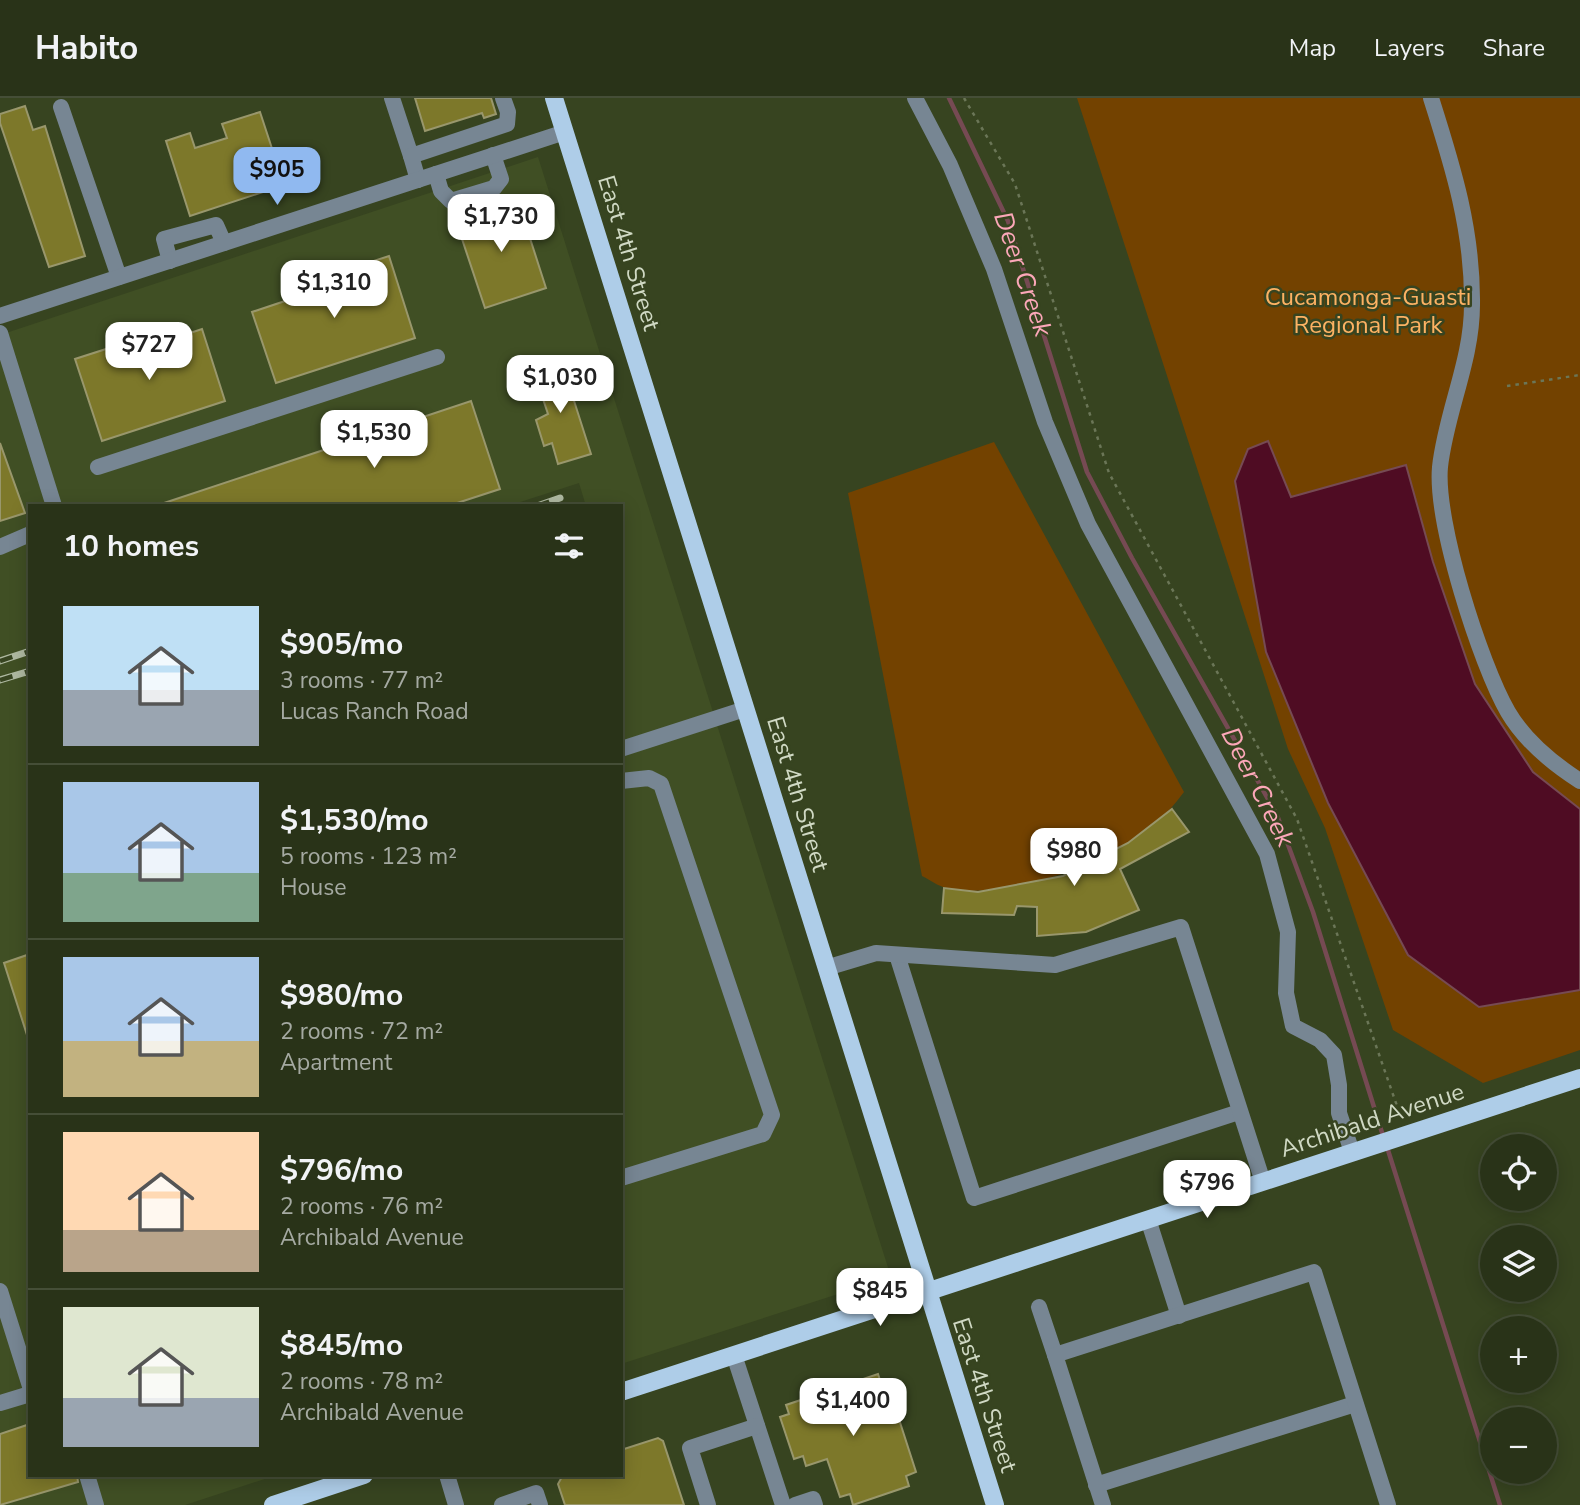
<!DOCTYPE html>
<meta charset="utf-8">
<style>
:root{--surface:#293318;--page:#353f25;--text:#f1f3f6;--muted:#a5aaa2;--line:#454e37;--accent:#90b9f0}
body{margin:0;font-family:"Nunito Sans",sans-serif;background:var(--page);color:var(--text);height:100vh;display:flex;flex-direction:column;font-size:26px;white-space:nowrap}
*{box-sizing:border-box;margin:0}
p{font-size:23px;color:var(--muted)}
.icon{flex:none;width:38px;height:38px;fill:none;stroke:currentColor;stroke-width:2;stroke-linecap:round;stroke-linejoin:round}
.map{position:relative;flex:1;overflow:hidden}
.details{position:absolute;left:28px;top:406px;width:595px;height:973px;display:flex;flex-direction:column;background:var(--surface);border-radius:0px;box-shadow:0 4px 18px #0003,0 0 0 2px var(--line)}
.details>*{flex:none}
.fabs{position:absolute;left:1480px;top:1036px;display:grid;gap:14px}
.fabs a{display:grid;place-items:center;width:77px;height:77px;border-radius:50%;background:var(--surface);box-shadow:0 4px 18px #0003,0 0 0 2px var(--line);font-size:35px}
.price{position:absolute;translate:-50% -60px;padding:0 16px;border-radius:14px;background:#fff;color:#222;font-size:23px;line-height:46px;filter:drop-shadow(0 2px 4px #0008)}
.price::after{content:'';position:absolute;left:50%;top:42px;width:21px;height:16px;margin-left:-10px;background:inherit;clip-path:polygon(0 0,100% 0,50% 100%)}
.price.on{background:var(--accent);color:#111}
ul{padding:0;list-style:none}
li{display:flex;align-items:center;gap:21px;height:175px;padding:0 35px}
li+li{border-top:2px solid var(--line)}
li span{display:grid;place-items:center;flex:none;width:196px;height:140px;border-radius:0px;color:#555}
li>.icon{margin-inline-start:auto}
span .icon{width:84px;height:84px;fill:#fffc;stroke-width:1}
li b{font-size:30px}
h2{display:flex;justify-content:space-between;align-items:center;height:84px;padding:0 35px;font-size:30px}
header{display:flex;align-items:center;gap:42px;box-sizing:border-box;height:98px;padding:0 35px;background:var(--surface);border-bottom:2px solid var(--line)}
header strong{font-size:33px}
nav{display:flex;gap:38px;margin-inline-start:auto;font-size:24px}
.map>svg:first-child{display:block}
.built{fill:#404f24}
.green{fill:#734200}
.water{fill:#4f0c23;stroke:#764a53;stroke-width:2}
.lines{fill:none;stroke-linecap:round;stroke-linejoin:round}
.stream{stroke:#764a53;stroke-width:4.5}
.building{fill:#7d782a;stroke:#99976c;stroke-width:2}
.path{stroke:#6b7657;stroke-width:2.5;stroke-dasharray:3.5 5;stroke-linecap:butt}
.minor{stroke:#778693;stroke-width:16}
.major{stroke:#aecde8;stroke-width:18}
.rail-casing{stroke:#afb9a1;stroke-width:7}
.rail{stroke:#374420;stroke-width:4.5;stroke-dasharray:13;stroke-linecap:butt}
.labels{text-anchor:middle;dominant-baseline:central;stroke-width:5;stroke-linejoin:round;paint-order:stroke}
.street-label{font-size:24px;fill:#d0d9c4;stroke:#374420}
.park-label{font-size:24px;fill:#fdb263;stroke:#374420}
.water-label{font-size:26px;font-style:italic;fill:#fca7b9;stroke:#374420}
</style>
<header>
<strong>Habito</strong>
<nav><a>Map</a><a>Layers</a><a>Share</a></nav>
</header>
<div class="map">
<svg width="1580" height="1407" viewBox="0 0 1580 1407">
<rect width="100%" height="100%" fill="#374420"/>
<polygon class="built" points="538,59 891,1179 621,1266 621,408 586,408 579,385 508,408 30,408 30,1377 277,1377 185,1407 0,1407 0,237"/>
<g class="green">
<polygon points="1077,0 1580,0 1580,952 1483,985 1393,932 1325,730 1288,651"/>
<path d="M994,344L1184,694C1144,750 1075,778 1010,788C988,792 967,796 946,790C938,788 930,782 922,778L848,395Z"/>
</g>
<polygon class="water" points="1268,343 1291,399 1406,367 1433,464 1475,586 1533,674 1580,711 1580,892 1479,909 1408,857 1328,705 1266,554 1235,383 1248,351"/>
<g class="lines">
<g class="stream">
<polyline points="949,0 1008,123 1087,374 1132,460 1277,717 1313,814 1384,1041"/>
<polyline points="1387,1049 1500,1407"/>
</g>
</g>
<g class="building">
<polygon points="415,0 491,0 496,16 484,20 482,15 425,33"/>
<polygon points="25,8 33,32 45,28 85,158 49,169 0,25 0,16"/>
<polygon points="260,14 284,87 190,118 166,43 190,35 195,50 227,40 222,26"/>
<polygon points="518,103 546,190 485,210 456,123"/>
<polygon points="389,158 415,240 276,285 252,214 288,202 285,192"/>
<polygon points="202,231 225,303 102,343 75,261 162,233 166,243"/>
<polygon points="561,262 591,356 558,366 552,345 544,348 536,322 548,316 533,271"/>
<polygon points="471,303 500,391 448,408 155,408"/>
<polygon points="0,345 25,415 0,423"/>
<polygon points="1172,711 1189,734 1120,771 1139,812 1086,834 1037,838 1037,809 1017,808 1014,817 942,815 944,790 978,794 1063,778 1128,745"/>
<polygon points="30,856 30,937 27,937 4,865"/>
<polygon points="878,1276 881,1285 890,1282 900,1311 896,1312 916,1374 906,1378 909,1388 853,1407 850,1396 840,1399 827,1361 806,1368 803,1358 794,1361 780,1319 789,1316 786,1307"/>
<polygon points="30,1326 30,1377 77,1377 78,1384 0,1407 0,1336"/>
<polygon points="658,1340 663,1343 684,1407 565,1407 558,1386 563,1377 621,1377 621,1352"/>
</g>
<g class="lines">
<g class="path">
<polyline points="964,0 1015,86 1109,375 1297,721 1397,1008"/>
<polyline points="1507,288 1580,277"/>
</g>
<g class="minor">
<polyline points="392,0 411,58"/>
<polyline points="915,0 950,67 994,171 1045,324 1088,426 1267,756 1288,834 1286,895 1293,928 1320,942 1334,957 1339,987 1339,1015 1352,1054"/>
<path d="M1431,0C1453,69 1473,133 1472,207C1472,263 1446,314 1440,369C1435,424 1480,565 1508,614C1525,643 1552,665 1580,683"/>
<polyline points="61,9 119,179"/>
<polyline points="436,76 441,93 451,103 494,90 501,81 493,57"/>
<polyline points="418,82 411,58 507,26 508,14 503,0"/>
<polyline points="170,163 164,141 216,127 224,145"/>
<polyline points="0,218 565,34"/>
<polyline points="0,235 54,408"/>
<polyline points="98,369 437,259"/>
<polyline points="0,449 30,436"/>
<polyline points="621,651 745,611"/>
<polyline points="621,683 649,680 661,686 772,1017 763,1036 621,1080"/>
<polyline points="897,857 974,1100 1239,1014"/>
<polyline points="826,870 876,855 1055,867 1181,829 1263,1084"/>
<polyline points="1148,1121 1179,1218"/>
<polyline points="0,1193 30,1288"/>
<polyline points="1039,1209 1055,1257"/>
<polyline points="734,1257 783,1407"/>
<polyline points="0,1305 30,1296"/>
<polyline points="87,1377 96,1407"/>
<polyline points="447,1377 456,1407"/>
<polyline points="1096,1387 1355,1306"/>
<polyline points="502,1407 536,1395 540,1407"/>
<polyline points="708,1407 690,1350 757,1328"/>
<polyline points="795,1407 813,1401 815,1407"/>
<polyline points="1103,1407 1055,1257 1314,1174 1388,1407"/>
</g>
<g class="major">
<polyline points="554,0 995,1407"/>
<polyline points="621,1294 1580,980"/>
<polyline points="273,1407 364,1377"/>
</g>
<defs>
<g id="rail">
<polyline points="537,408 560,400"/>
<polyline points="0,563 30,553"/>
<polyline points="0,582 30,573"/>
</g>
</defs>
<use href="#rail" class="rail-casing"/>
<use href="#rail" class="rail"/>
</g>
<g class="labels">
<g class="street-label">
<text transform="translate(629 155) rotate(73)">East 4th Street</text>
<text transform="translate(798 696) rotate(73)">East 4th Street</text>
<text transform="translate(1372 1022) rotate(-18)">Archibald Avenue</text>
<text transform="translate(985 1297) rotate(72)">East 4th Street</text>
</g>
<g class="park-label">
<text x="1368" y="199">Cucamonga-Guasti<tspan x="1368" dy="28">Regional Park</tspan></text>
</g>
<g class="water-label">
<text transform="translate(1023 176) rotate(71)">Deer Creek</text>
<text transform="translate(1258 689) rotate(63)">Deer Creek</text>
</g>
</g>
</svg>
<div class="fabs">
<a><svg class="icon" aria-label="locate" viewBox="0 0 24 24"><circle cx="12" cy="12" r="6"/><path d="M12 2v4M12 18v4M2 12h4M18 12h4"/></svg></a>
<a><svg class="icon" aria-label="layers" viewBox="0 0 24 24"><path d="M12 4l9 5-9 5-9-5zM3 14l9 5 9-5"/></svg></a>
<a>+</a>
<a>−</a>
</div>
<b class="price on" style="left:277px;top:109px">$905</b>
<b class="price" style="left:501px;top:156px">$1,730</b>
<b class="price" style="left:334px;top:222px">$1,310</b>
<b class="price" style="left:149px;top:284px">$727</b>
<b class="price" style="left:560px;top:317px">$1,030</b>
<b class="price" style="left:374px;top:372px">$1,530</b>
<b class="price" style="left:1074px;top:790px">$980</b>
<b class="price" style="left:1207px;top:1122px">$796</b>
<b class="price" style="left:880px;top:1230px">$845</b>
<b class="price" style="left:853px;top:1340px">$1,400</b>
<section class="details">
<h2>10 homes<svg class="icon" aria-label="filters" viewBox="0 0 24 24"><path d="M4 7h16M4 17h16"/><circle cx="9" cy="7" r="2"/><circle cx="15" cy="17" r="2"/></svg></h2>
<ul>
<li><span style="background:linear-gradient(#bfe0f5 60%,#9aa5b1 0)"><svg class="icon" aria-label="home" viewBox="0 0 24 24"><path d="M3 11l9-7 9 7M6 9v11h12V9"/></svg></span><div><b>$905/mo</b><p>3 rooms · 77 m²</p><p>Lucas Ranch Road</p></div></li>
<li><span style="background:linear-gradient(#a9c7e8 65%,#7fa58c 0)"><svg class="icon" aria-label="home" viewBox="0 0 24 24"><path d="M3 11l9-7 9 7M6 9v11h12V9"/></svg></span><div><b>$1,530/mo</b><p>5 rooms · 123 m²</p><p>House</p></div></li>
<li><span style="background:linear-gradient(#a9c7e8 60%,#c2b280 0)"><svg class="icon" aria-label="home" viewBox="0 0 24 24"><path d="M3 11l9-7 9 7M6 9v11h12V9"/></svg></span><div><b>$980/mo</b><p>2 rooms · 72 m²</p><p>Apartment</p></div></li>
<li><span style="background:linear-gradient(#ffd9b3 70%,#b9a48a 0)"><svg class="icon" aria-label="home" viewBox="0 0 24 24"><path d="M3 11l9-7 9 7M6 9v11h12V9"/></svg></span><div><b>$796/mo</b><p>2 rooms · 76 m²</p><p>Archibald Avenue</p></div></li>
<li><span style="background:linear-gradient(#dfe7d0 65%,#9aa5b1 0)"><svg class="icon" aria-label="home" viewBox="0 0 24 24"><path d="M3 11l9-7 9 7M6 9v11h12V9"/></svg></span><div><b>$845/mo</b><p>2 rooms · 78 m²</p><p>Archibald Avenue</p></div></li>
</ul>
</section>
</div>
